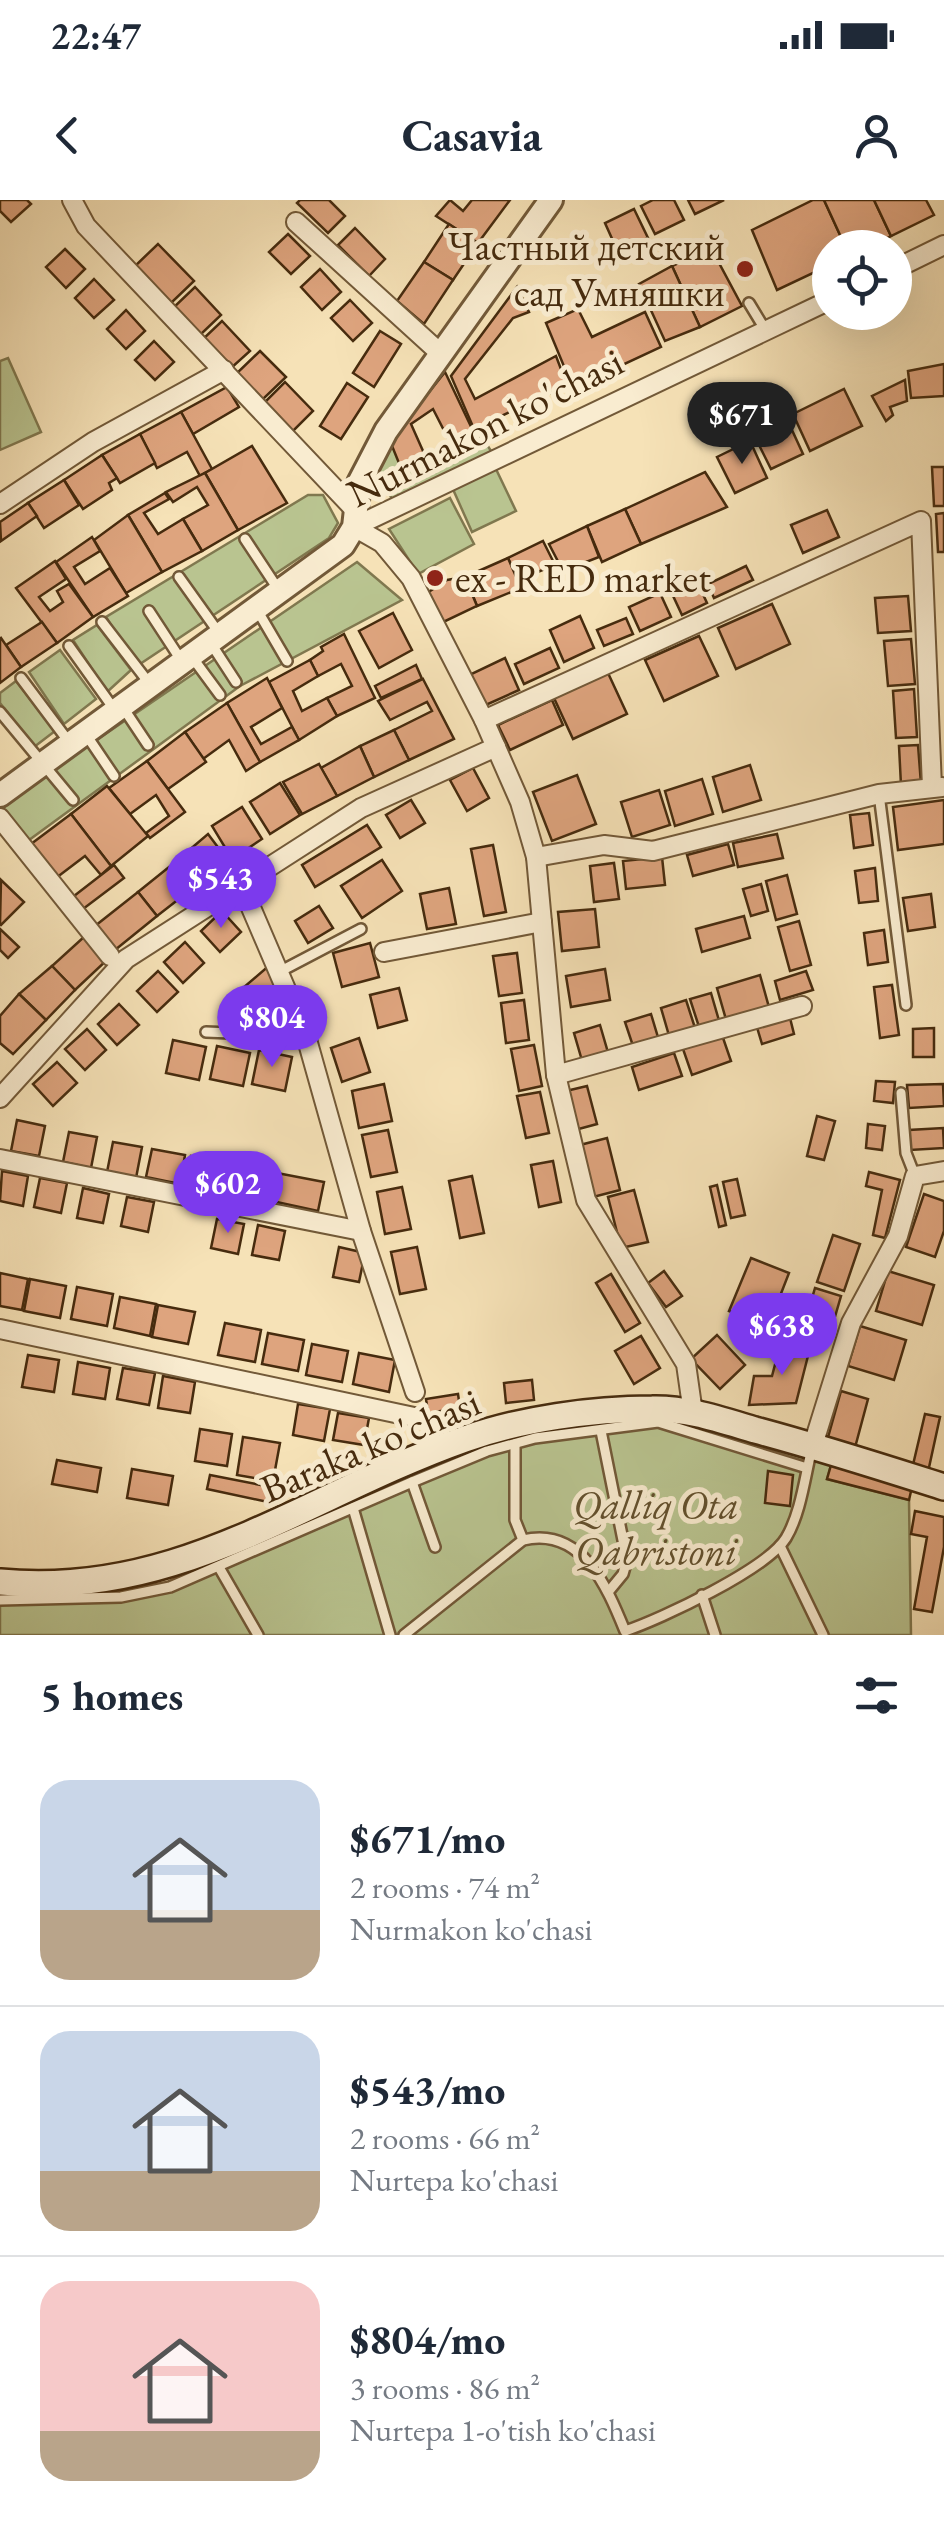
<!DOCTYPE html>
<meta charset="utf-8">
<style>
:root{--surface:#fff;--page:#f2f2f3;--text:#1f2937;--muted:#747a83;--line:#e0e1e3;--accent:#7c3aed}
body{margin:0;font-family:"EB Garamond",serif;background:var(--page);color:var(--text);height:100vh;display:flex;flex-direction:column;font-size:38px;white-space:nowrap}
*{box-sizing:border-box;margin:0}
p{font-size:32px;color:var(--muted)}
.icon{flex:none;width:55px;height:55px;fill:none;stroke:currentColor;stroke-width:2;stroke-linecap:round;stroke-linejoin:round}
.map{position:relative;height:1435px;overflow:hidden}
.sheet{display:flex;flex-direction:column;background:var(--surface);flex:1}
.sheet>*{flex:none}
.controls{position:absolute;left:812px;top:30px;display:grid;gap:20px}
.controls a{display:grid;place-items:center;width:100px;height:100px;border-radius:50%;background:var(--surface);box-shadow:0 10px 40px #0002;font-size:50px}
.price{position:absolute;translate:-50% -85px;padding:0 22px;border-radius:35px;background:var(--accent);color:#fff;font-size:32px;line-height:65px;filter:drop-shadow(0 2px 5px #0008)}
.price::after{content:'';position:absolute;left:50%;top:60px;width:30px;height:22px;margin-left:-15px;background:inherit;clip-path:polygon(0 0,100% 0,50% 100%)}
.price.active{background:#222;color:#fff}
ul{padding:0;list-style:none}
li{display:flex;align-items:center;gap:30px;height:250px;padding:0 40px}
li+li{border-top:2px solid var(--line)}
li span{display:grid;place-items:center;flex:none;width:280px;height:200px;border-radius:30px;color:#555}
li>.icon{margin-inline-start:auto}
span .icon{width:120px;height:120px;fill:#fffc;stroke-width:1}
li b{font-size:42px}
h2{display:flex;justify-content:space-between;align-items:center;height:120px;padding:0 40px;font-size:42px}
.status{display:flex;justify-content:space-between;align-items:center;height:70px;padding:0 50px;background:var(--surface);direction:ltr}
.status svg{height:28px;fill:currentColor}
header{display:flex;justify-content:space-between;align-items:center;height:130px;padding:0 40px;background:var(--surface);font-size:45px;font-weight:700}
.map>svg:first-child{display:block}
.green{fill:#b9c490;stroke:#80784f;stroke-width:2.5}
.building{fill:#dea47e;stroke:#462b0e;stroke-width:2.5}
.lines{fill:none;stroke-linecap:round;stroke-linejoin:round}
.service-casing{stroke:#725938;stroke-width:14}
.minor-casing{stroke:#725938;stroke-width:22}
.tertiary-casing{stroke:#725938;stroke-width:28}
.secondary-casing{stroke:#462b0e;stroke-width:30}
.service{stroke:#f9ecd0;stroke-width:9}
.minor{stroke:#f9ecd0;stroke-width:18}
.tertiary{stroke:#f9ecd0;stroke-width:22}
.secondary{stroke:#f9ecd0;stroke-width:25}
.poi-dot{fill:#8f2418;stroke:#f9ecd0;stroke-width:4}
.labels{text-anchor:middle;dominant-baseline:central;stroke-width:10;stroke-linejoin:round;paint-order:stroke}
.poi-label{font-size:40px;fill:#462b0e;stroke:#f9ecd0;text-anchor:end}
.street-label{font-size:40px;fill:#462b0e;stroke:#f9ecd0}
.park-label{font-size:40px;font-style:italic;fill:#63512e;stroke:#f9ecd0}
</style>
<div class="status"><b>22:47</b><svg viewBox="0 0 49 12"><path d="M0 12V9h3v3zM5 12V6h3v6zM10 12V3h3v9zM15 12V0h3v12zM26 1h20v11H26zM47 4h2v5h-2z"/></svg></div>
<header><svg class="icon" aria-label="back" viewBox="0 0 24 24"><path d="M15 5l-7 7 7 7"/></svg>Casavia<svg class="icon" aria-label="person" viewBox="0 0 24 24"><circle cx="12" cy="8" r="4"/><path d="M4 21q1-7 8-7t8 7"/></svg></header>
<div class="map">
<svg width="944" height="1435" viewBox="0 0 944 1435">
<rect width="100%" height="100%" fill="#f6e2b7"/>
<filter id="stains"><feTurbulence type="fractalNoise" baseFrequency=".002" numOctaves="4"/><feColorMatrix values="0 0 0 0 .2 0 0 0 0 .09 0 0 0 0 .02 0 0 0 .5 -.17"/></filter>
<radialGradient id="worn" r=".72"><stop offset=".6" stop-color="#630" stop-opacity="0"/><stop offset="1" stop-color="#630" stop-opacity=".3"/></radialGradient>
<g class="green">
<polygon points="8,158 41,232 0,250 0,161"/>
<polygon points="482,237 493,254 394,302 386,289 380,291 376,259 389,238 405,272"/>
<polygon points="495,267 516,311 472,332 452,287"/>
<polygon points="308,295 323,295 338,323 329,338 137,466 106,417"/>
<polygon points="450,298 474,344 418,374 389,329"/>
<polygon points="357,362 402,400 240,486 29,640 2,609 44,576"/>
<polygon points="97,425 131,470 107,492 73,440"/>
<polygon points="60,450 96,499 64,524 29,472"/>
<polygon points="16,481 55,531 34,547 0,503 0,493"/>
<polygon points="660,1219 831,1265 827,1279 909,1300 911,1435 0,1435 0,1395 67,1397 170,1383 458,1257 532,1234"/>
</g>
<g class="building">
<polygon points="0,0 27,0 31,4 11,22 0,11"/>
<polygon points="300,0 329,0 345,16 328,33 297,3"/>
<polygon points="450,0 463,11 472,0 510,0 478,43 436,16"/>
<polygon points="653,0 674,0 684,20 655,34 641,6"/>
<polygon points="688,0 724,0 695,14"/>
<polygon points="813,0 824,0 846,48 830,48 830,65 777,90 752,30"/>
<polygon points="824,0 874,0 891,36 868,48 846,48"/>
<polygon points="874,0 926,0 934,15 891,36"/>
<polygon points="634,9 648,38 618,52 605,23"/>
<polygon points="449,24 478,43 453,80 424,62"/>
<polygon points="355,28 385,59 369,76 338,45"/>
<polygon points="288,34 310,56 291,74 269,52"/>
<polygon points="158,44 194,81 170,104 134,67"/>
<polygon points="711,48 742,106 700,127 672,66"/>
<polygon points="65,49 85,69 66,88 46,67"/>
<polygon points="424,62 453,80 424,124 397,101"/>
<polygon points="672,66 700,127 665,141 639,84"/>
<polygon points="320,69 341,92 322,110 301,87"/>
<polygon points="94,79 114,100 94,118 75,98"/>
<polygon points="195,87 221,115 199,136 173,108"/>
<polygon points="517,87 529,112 513,118 465,179 475,199 556,156 567,185 474,229 451,176"/>
<polygon points="350,100 372,123 353,141 331,118"/>
<polygon points="578,109 592,137 645,112 661,147 573,188 546,123"/>
<polygon points="126,110 145,131 126,149 107,129"/>
<polygon points="222,121 250,151 230,169 202,140"/>
<polygon points="380,131 401,144 374,187 353,173"/>
<polygon points="154,141 174,162 155,180 135,160"/>
<polygon points="260,151 286,177 261,201 236,174"/>
<polygon points="944,164 944,196 911,198 908,171"/>
<polygon points="445,172 475,235 452,246 433,209 411,224 427,260 403,273 390,241"/>
<polygon points="905,180 907,201 890,207 893,215 886,221 872,196"/>
<polygon points="285,182 313,211 292,232 264,203"/>
<polygon points="347,183 368,197 341,239 320,226"/>
<polygon points="227,187 239,207 193,234 181,212"/>
<polygon points="844,189 862,226 810,251 793,214"/>
<polygon points="181,212 212,269 200,276 187,252 157,268 140,234"/>
<polygon points="786,217 803,254 771,269 753,233"/>
<polygon points="140,234 155,263 120,283 102,255"/>
<polygon points="750,241 767,278 735,293 717,257"/>
<polygon points="252,246 287,303 238,330 205,273"/>
<polygon points="102,255 117,278 109,283 112,290 83,309 64,280"/>
<polygon points="932,267 944,267 944,306 934,306"/>
<polygon points="705,272 727,307 641,344 625,309"/>
<polygon points="205,273 238,330 202,351 183,319 208,305 197,287 173,302 166,292"/>
<polygon points="64,280 79,305 44,328 28,303"/>
<polygon points="165,293 169,299 144,313 158,334 183,319 202,351 162,372 128,315"/>
<polygon points="28,303 37,316 1,341 0,322"/>
<polygon points="625,309 641,344 602,362 587,326"/>
<polygon points="827,310 839,337 803,353 791,325"/>
<polygon points="944,313 944,352 938,352 936,314"/>
<polygon points="128,315 162,372 126,393 94,340"/>
<polygon points="587,326 599,357 563,371 549,344"/>
<polygon points="92,337 100,351 74,367 85,384 110,368 128,396 93,417 56,362"/>
<polygon points="543,341 555,365 518,380 508,358"/>
<polygon points="508,358 521,388 477,406 465,377"/>
<polygon points="55,361 66,379 39,397 50,411 63,402 57,391 69,384 93,417 57,443 16,388"/>
<polygon points="746,366 753,380 714,398 708,384"/>
<polygon points="693,373 707,403 682,415 668,385"/>
<polygon points="465,377 477,406 437,425 424,395 447,380"/>
<polygon points="660,393 671,417 640,431 629,407"/>
<polygon points="908,396 911,431 878,433 875,398"/>
<polygon points="772,404 790,444 736,469 718,428"/>
<polygon points="393,413 412,450 379,468 359,431"/>
<polygon points="580,416 594,448 564,462 550,430"/>
<polygon points="626,418 633,434 604,446 597,430"/>
<polygon points="42,422 57,443 21,467 6,445"/>
<polygon points="344,434 375,498 337,516 327,498 352,486 341,464 318,476 310,460 323,451 321,447"/>
<polygon points="699,436 718,476 664,501 645,460"/>
<polygon points="1,438 21,467 0,483 0,439"/>
<polygon points="911,439 915,484 888,486 884,441"/>
<polygon points="550,448 559,468 524,484 515,464"/>
<polygon points="505,458 519,490 479,508 465,477"/>
<polygon points="310,460 318,476 293,491 302,511 327,498 337,516 299,540 269,482"/>
<polygon points="416,465 422,479 381,498 375,486"/>
<polygon points="608,473 627,514 573,539 554,498"/>
<polygon points="267,478 282,508 251,527 261,544 292,527 299,540 260,562 227,503"/>
<polygon points="423,479 454,539 409,560 394,530 432,511 427,502 390,520 378,501"/>
<polygon points="914,489 917,537 896,538 893,491"/>
<polygon points="552,500 563,525 510,550 498,525"/>
<polygon points="227,503 260,562 246,571 229,540 203,559 185,532"/>
<polygon points="394,530 409,560 374,577 360,546"/>
<polygon points="185,532 206,562 168,589 147,561"/>
<polygon points="918,545 921,584 901,585 899,546"/>
<polygon points="360,546 374,577 337,596 321,568"/>
<polygon points="147,561 185,612 150,638 146,633 169,616 156,595 130,614 109,588"/>
<polygon points="319,564 337,596 302,614 283,582"/>
<polygon points="750,565 761,600 723,612 713,577"/>
<polygon points="473,568 489,598 467,611 450,580"/>
<polygon points="577,575 596,624 552,641 533,592"/>
<polygon points="702,579 713,614 675,626 665,591"/>
<polygon points="280,583 300,615 270,634 250,602"/>
<polygon points="107,586 148,636 111,666 71,614"/>
<polygon points="659,590 670,625 632,637 621,602"/>
<polygon points="411,600 425,623 400,638 386,615"/>
<polygon points="944,600 944,644 898,650 893,607"/>
<polygon points="242,607 262,639 232,659 212,626"/>
<polygon points="869,613 873,645 854,648 850,615"/>
<polygon points="71,614 111,666 101,675 85,656 56,678 31,644"/>
<polygon points="367,625 381,647 315,687 302,665"/>
<polygon points="208,634 229,662 193,688 174,663"/>
<polygon points="777,634 783,658 738,667 733,643"/>
<polygon points="728,644 734,665 693,676 687,655"/>
<polygon points="493,645 506,712 484,716 471,649"/>
<polygon points="662,657 665,685 626,689 623,661"/>
<polygon points="382,660 402,691 362,718 341,686"/>
<polygon points="174,663 193,688 157,716 138,692"/>
<polygon points="614,663 619,699 594,702 590,666"/>
<polygon points="114,665 124,678 83,709 74,696"/>
<polygon points="875,668 878,701 859,703 855,671"/>
<polygon points="787,675 797,714 776,720 766,681"/>
<polygon points="1,680 24,702 1,725 0,724"/>
<polygon points="761,684 768,711 751,716 743,689"/>
<polygon points="449,688 456,724 427,729 420,694"/>
<polygon points="138,692 157,716 115,750 95,726"/>
<polygon points="931,694 935,727 908,731 903,698"/>
<polygon points="319,706 333,728 308,743 295,721"/>
<polygon points="595,709 599,747 562,751 558,712"/>
<polygon points="222,711 241,732 220,752 201,731"/>
<polygon points="744,716 750,738 702,752 696,729"/>
<polygon points="799,721 811,765 790,771 778,727"/>
<polygon points="0,729 19,747 8,758 0,750"/>
<polygon points="884,730 888,762 868,765 864,733"/>
<polygon points="85,736 108,759 75,790 52,766"/>
<polygon points="185,742 204,763 183,783 164,762"/>
<polygon points="370,743 379,777 342,787 333,753"/>
<polygon points="517,753 522,793 499,796 493,756"/>
<polygon points="271,764 285,812 279,819 235,817 223,805"/>
<polygon points="52,766 75,790 46,820 19,794"/>
<polygon points="605,769 610,800 571,807 566,776"/>
<polygon points="158,771 178,792 157,812 137,791"/>
<polygon points="806,771 813,790 780,800 775,781"/>
<polygon points="760,775 770,811 727,823 717,788"/>
<polygon points="892,785 899,835 880,838 874,787"/>
<polygon points="399,788 407,820 378,828 370,795"/>
<polygon points="711,793 720,824 700,830 690,799"/>
<polygon points="19,794 46,820 13,854 0,843 0,816"/>
<polygon points="524,800 529,840 506,843 501,803"/>
<polygon points="686,800 696,831 670,839 661,808"/>
<polygon points="119,804 139,825 117,845 98,824"/>
<polygon points="651,814 660,844 635,852 625,822"/>
<polygon points="789,814 794,834 762,844 756,824"/>
<polygon points="600,825 609,856 583,864 574,833"/>
<polygon points="934,828 934,857 913,857 913,829"/>
<polygon points="87,829 106,850 85,870 65,849"/>
<polygon points="722,835 731,861 692,875 683,849"/>
<polygon points="359,838 370,872 342,882 331,848"/>
<polygon points="173,840 206,847 199,880 166,873"/>
<polygon points="534,845 542,886 519,891 511,849"/>
<polygon points="217,846 250,853 243,886 210,879"/>
<polygon points="259,850 292,857 285,891 252,884"/>
<polygon points="674,853 682,876 639,890 632,867"/>
<polygon points="57,862 77,883 53,906 33,884"/>
<polygon points="876,881 895,882 893,903 874,901"/>
<polygon points="384,884 392,921 359,928 352,891"/>
<polygon points="943,884 944,906 909,908 907,885"/>
<polygon points="587,886 597,924 575,930 566,891"/>
<polygon points="540,892 549,933 526,938 517,896"/>
<polygon points="817,916 835,921 824,960 807,956"/>
<polygon points="17,920 45,926 39,956 11,951"/>
<polygon points="868,924 885,926 882,950 866,948"/>
<polygon points="943,928 944,948 910,950 909,930"/>
<polygon points="388,930 397,972 371,977 362,935"/>
<polygon points="69,932 97,937 91,968 63,962"/>
<polygon points="607,938 620,990 593,997 580,945"/>
<polygon points="113,942 142,947 136,978 107,972"/>
<polygon points="152,949 185,955 180,984 146,977"/>
<polygon points="191,956 230,963 224,992 186,985"/>
<polygon points="553,961 561,1002 539,1007 531,965"/>
<polygon points="236,966 271,972 266,1000 231,993"/>
<polygon points="2,971 28,976 23,1006 0,1001"/>
<polygon points="869,972 900,980 885,1038 873,1035 882,990 866,986"/>
<polygon points="277,973 324,982 318,1011 272,1001"/>
<polygon points="472,976 484,1033 460,1038 449,981"/>
<polygon points="40,978 67,983 61,1013 34,1007"/>
<polygon points="737,979 745,1015 731,1018 723,982"/>
<polygon points="717,985 726,1025 719,1027 710,987"/>
<polygon points="402,987 411,1029 385,1034 377,992"/>
<polygon points="83,988 109,994 103,1023 77,1018"/>
<polygon points="634,990 648,1042 621,1048 608,997"/>
<polygon points="924,994 944,1001 944,1031 935,1057 906,1047"/>
<polygon points="127,997 154,1002 148,1032 121,1026"/>
<polygon points="217,1019 244,1024 238,1054 211,1048"/>
<polygon points="258,1025 285,1031 279,1060 252,1055"/>
<polygon points="833,1035 860,1044 844,1091 817,1082"/>
<polygon points="339,1047 365,1053 359,1082 333,1077"/>
<polygon points="417,1047 426,1089 400,1094 391,1052"/>
<polygon points="751,1058 789,1073 768,1127 729,1111"/>
<polygon points="664,1071 682,1096 666,1107 648,1083"/>
<polygon points="888,1071 934,1085 922,1125 876,1111"/>
<polygon points="0,1073 28,1079 22,1110 0,1106"/>
<polygon points="611,1074 640,1123 625,1132 596,1083"/>
<polygon points="30,1079 66,1086 60,1118 24,1111"/>
<polygon points="77,1087 113,1094 107,1126 71,1119"/>
<polygon points="815,1088 841,1096 827,1144 801,1136"/>
<polygon points="120,1097 156,1104 150,1136 114,1128"/>
<polygon points="158,1105 195,1112 188,1144 152,1137"/>
<polygon points="225,1123 261,1130 255,1162 218,1155"/>
<polygon points="860,1126 906,1140 894,1180 848,1166"/>
<polygon points="268,1133 304,1140 298,1171 262,1164"/>
<polygon points="717,1135 745,1165 720,1189 691,1159"/>
<polygon points="641,1136 660,1168 634,1184 615,1151"/>
<polygon points="781,1142 810,1148 796,1203 749,1205 754,1176 772,1176"/>
<polygon points="312,1144 348,1151 342,1182 306,1175"/>
<polygon points="359,1153 395,1160 389,1192 353,1184"/>
<polygon points="28,1155 59,1160 54,1192 22,1187"/>
<polygon points="78,1162 110,1168 105,1199 73,1194"/>
<polygon points="123,1168 155,1173 149,1205 117,1199"/>
<polygon points="163,1176 195,1182 190,1213 158,1208"/>
<polygon points="532,1180 534,1200 506,1203 504,1183"/>
<polygon points="841,1191 868,1199 853,1255 825,1248"/>
<polygon points="458,1194 460,1208 428,1213 426,1199"/>
<polygon points="298,1204 330,1209 324,1241 293,1235"/>
<polygon points="338,1213 369,1218 364,1245 333,1240"/>
<polygon points="925,1214 940,1217 928,1272 912,1269"/>
<polygon points="200,1229 232,1234 227,1266 195,1261"/>
<polygon points="243,1237 280,1243 273,1281 237,1275"/>
<polygon points="57,1260 101,1268 97,1292 52,1284"/>
<polygon points="831,1265 912,1287 909,1300 827,1279"/>
<polygon points="132,1269 173,1276 168,1305 127,1298"/>
<polygon points="768,1271 793,1275 790,1306 765,1303"/>
<polygon points="210,1275 271,1287 268,1302 207,1289"/>
<polygon points="915,1311 944,1317 944,1347 932,1412 914,1409 927,1337 911,1334"/>
</g>
<g class="lines">
<defs>
<g id="service">
<polyline points="749,103 766,131"/>
<polyline points="245,339 278,389"/>
<polyline points="179,377 219,433"/>
<polyline points="256,408 287,461"/>
<polyline points="149,411 181,460"/>
<polyline points="102,422 149,483"/>
<polyline points="210,442 236,482"/>
<polyline points="69,446 114,509"/>
<polyline points="192,457 220,495"/>
<polyline points="21,478 69,542"/>
<polyline points="122,506 148,545"/>
<polyline points="0,512 73,600"/>
<polyline points="85,533 114,576"/>
<polyline points="879,594 906,805"/>
<polyline points="279,772 361,729"/>
<polyline points="206,832 306,836"/>
<polyline points="901,893 906,953 915,976"/>
<polyline points="601,1231 627,1360 623,1374 609,1391"/>
<polyline points="515,1244 515,1320 523,1340"/>
<polyline points="412,1282 435,1347"/>
<polyline points="353,1308 390,1435"/>
<polyline points="780,1346 823,1435"/>
<polyline points="220,1369 258,1435"/>
<polyline points="702,1395 715,1435"/>
<polyline points="0,1400 121,1397 170,1387 412,1282 487,1251 535,1238 658,1222 807,1268"/>
<path d="M404,1435L523,1340C582,1326 607,1387 625,1431C661,1419 767,1369 786,1338C801,1313 805,1276 812,1248"/>
</g>
<g id="minor">
<polyline points="72,0 86,26 356,311"/>
<polyline points="296,22 440,153"/>
<polyline points="895,69 944,45"/>
<polyline points="0,304 93,242 224,170"/>
<polyline points="354,327 382,343 411,378 484,520 520,602 536,657 556,875 586,1000 686,1164 693,1213"/>
<polyline points="354,327 830,100"/>
<polyline points="484,520 921,321 932,587"/>
<polyline points="0,618 110,756"/>
<polyline points="536,657 604,645 653,651 879,594 942,587"/>
<polyline points="240,682 306,836 361,1031 415,1192"/>
<polyline points="384,752 542,722"/>
<polyline points="556,875 802,806"/>
<polyline points="0,898 126,759 361,608 496,547"/>
<polyline points="0,959 361,1031"/>
<polyline points="0,1129 414,1217"/>
<polyline points="813,1245 851,1123 898,1036 915,976 944,971"/>
</g>
<polyline id="tertiary" points="0,595 343,345 354,327 359,283 386,231 551,0"/>
<path id="secondary" d="M0,1382C180,1399 304,1296 465,1239C521,1219 592,1209 652,1209C687,1208 721,1220 755,1230C819,1247 881,1267 944,1287"/>
</defs>
<use href="#service" class="service-casing"/>
<use href="#minor" class="minor-casing"/>
<use href="#tertiary" class="tertiary-casing"/>
<use href="#secondary" class="secondary-casing"/>
<use href="#service" class="service"/>
<use href="#minor" class="minor"/>
<use href="#tertiary" class="tertiary"/>
<use href="#secondary" class="secondary"/>
</g>
<g class="poi-dot">
<circle cx="745" cy="69" r="10"/>
<circle cx="435" cy="378" r="10"/>
</g>
<g class="labels">
<g class="poi-label">
<text x="725" y="46">Частный детский<tspan x="725" dy="46">сад Умняшки</tspan></text>
<text x="455" y="378" text-anchor="start">ex - RED market</text>
</g>
<g class="street-label">
<text transform="translate(485 227) rotate(-27)">Nurmakon ko'chasi</text>
<text transform="translate(370 1245) rotate(-23)">Baraka ko'chasi</text>
</g>
<g class="park-label">
<text x="656" y="1305">Qalliq Ota<tspan x="656" dy="46">Qabristoni</tspan></text>
</g>
</g>
<rect width="100%" height="100%" filter="url(#stains)"/>
<rect width="100%" height="100%" fill="url(#worn)"/>
</svg>
<div class="controls">
<a><svg class="icon" aria-label="locate" viewBox="0 0 24 24"><circle cx="12" cy="12" r="6"/><path d="M12 2v4M12 18v4M2 12h4M18 12h4"/></svg></a>
</div>
<b class="price active" style="left:742px;top:267px">$671</b>
<b class="price" style="left:221px;top:731px">$543</b>
<b class="price" style="left:272px;top:870px">$804</b>
<b class="price" style="left:228px;top:1036px">$602</b>
<b class="price" style="left:782px;top:1178px">$638</b>
</div>
<section class="sheet">
<h2>5 homes<svg class="icon" aria-label="filters" viewBox="0 0 24 24"><path d="M4 7h16M4 17h16"/><circle cx="9" cy="7" r="2"/><circle cx="15" cy="17" r="2"/></svg></h2>
<ul>
<li><span style="background:linear-gradient(#c9d6e8 65%,#b9a48a 0)"><svg class="icon" aria-label="home" viewBox="0 0 24 24"><path d="M3 11l9-7 9 7M6 9v11h12V9"/></svg></span><div><b>$671/mo</b><p>2 rooms · 74 m²</p><p>Nurmakon ko'chasi</p></div></li>
<li><span style="background:linear-gradient(#c9d6e8 70%,#b9a48a 0)"><svg class="icon" aria-label="home" viewBox="0 0 24 24"><path d="M3 11l9-7 9 7M6 9v11h12V9"/></svg></span><div><b>$543/mo</b><p>2 rooms · 66 m²</p><p>Nurtepa ko'chasi</p></div></li>
<li><span style="background:linear-gradient(#f6c9c9 75%,#b9a48a 0)"><svg class="icon" aria-label="home" viewBox="0 0 24 24"><path d="M3 11l9-7 9 7M6 9v11h12V9"/></svg></span><div><b>$804/mo</b><p>3 rooms · 86 m²</p><p>Nurtepa 1-o'tish ko'chasi</p></div></li>
</ul>
</section>
